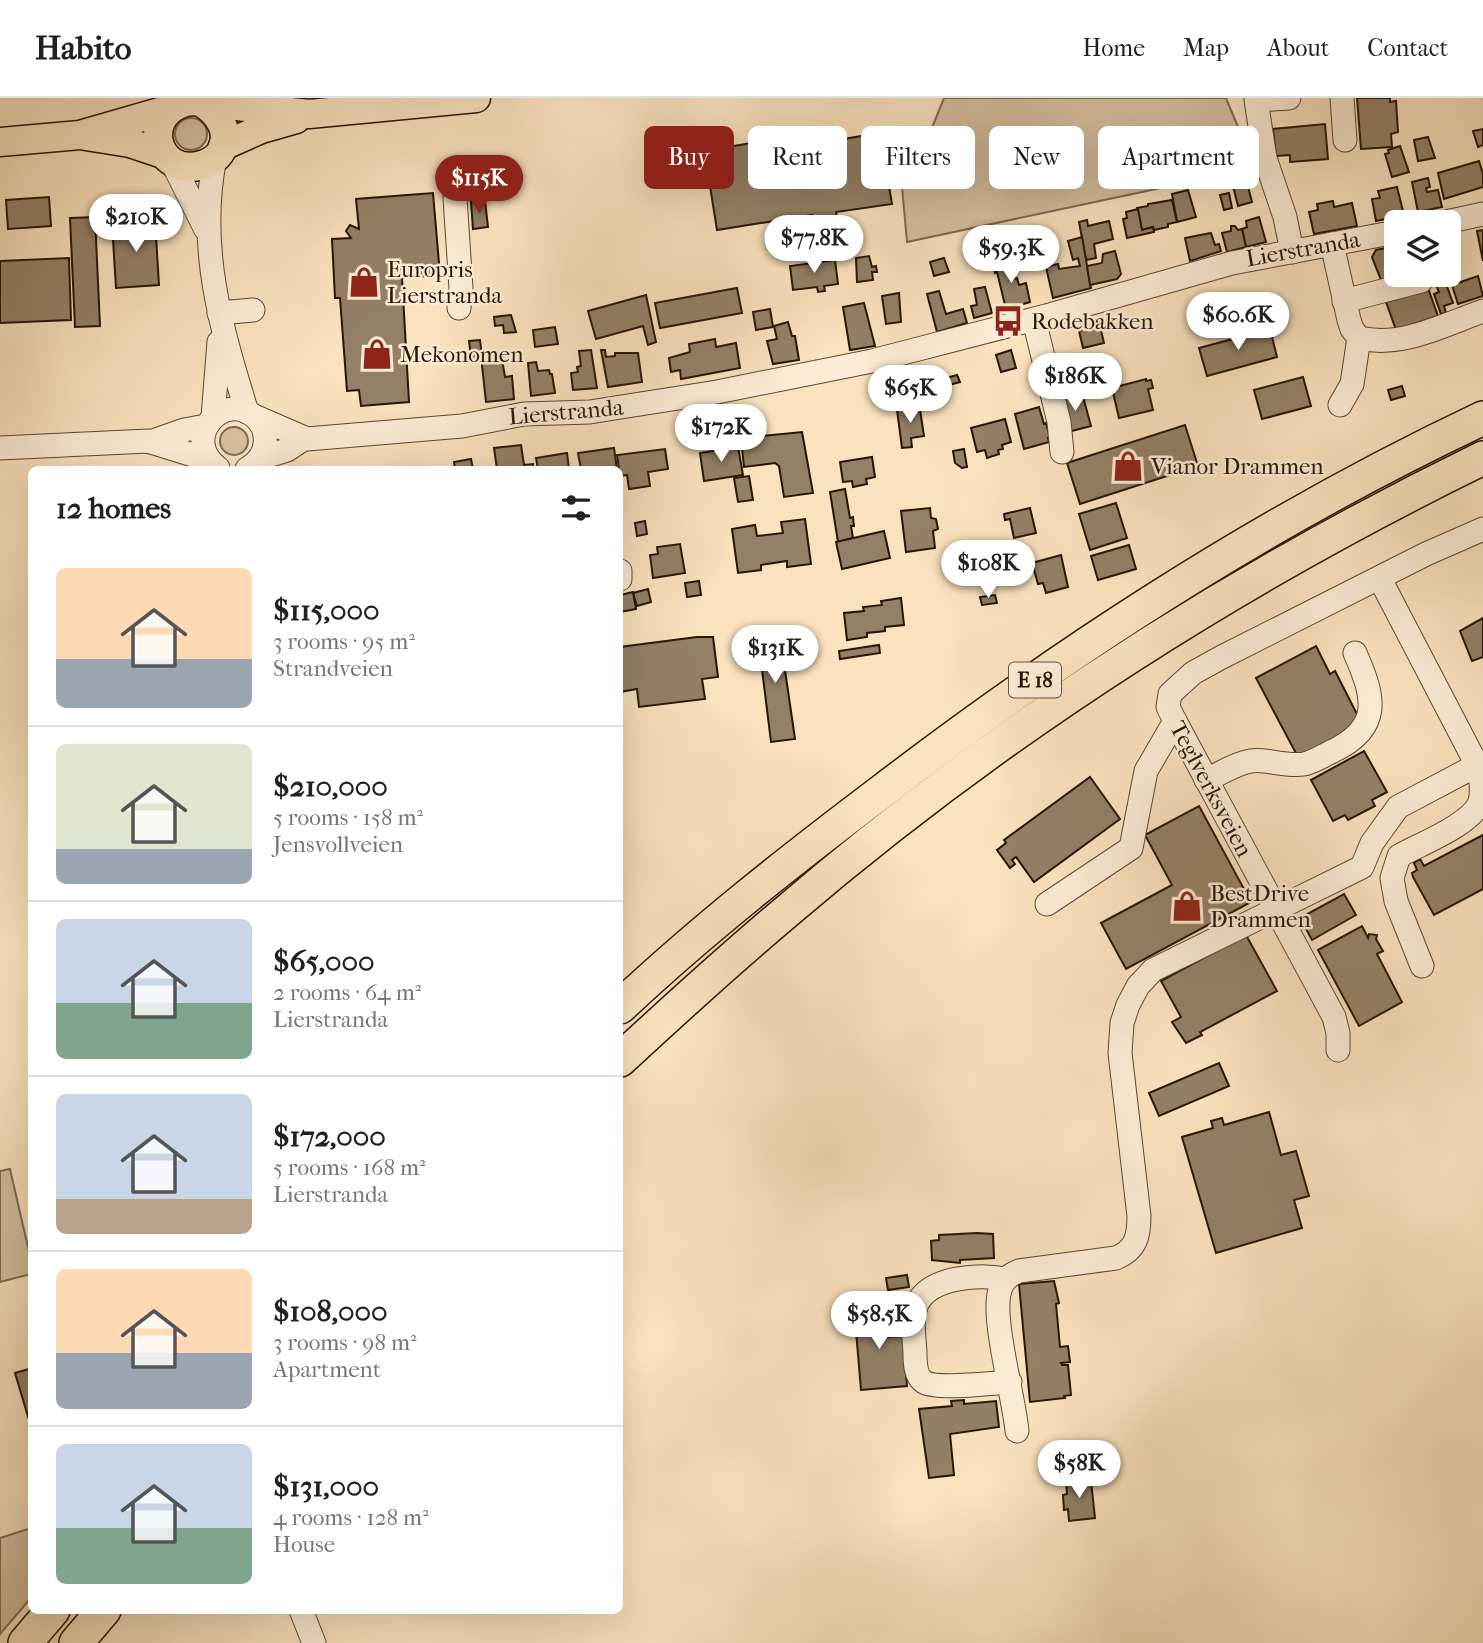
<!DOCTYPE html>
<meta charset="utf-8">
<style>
:root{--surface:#fff;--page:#f6f6f6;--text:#202124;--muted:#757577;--line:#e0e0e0;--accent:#8f2418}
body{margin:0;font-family:"IM FELL French Canon",serif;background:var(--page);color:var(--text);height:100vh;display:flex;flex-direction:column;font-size:26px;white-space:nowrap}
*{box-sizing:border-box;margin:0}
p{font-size:23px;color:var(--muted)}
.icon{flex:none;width:38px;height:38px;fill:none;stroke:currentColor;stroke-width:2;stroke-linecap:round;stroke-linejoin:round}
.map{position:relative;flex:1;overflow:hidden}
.drawer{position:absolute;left:28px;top:368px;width:595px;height:1148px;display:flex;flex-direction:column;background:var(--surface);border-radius:10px;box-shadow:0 7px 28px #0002}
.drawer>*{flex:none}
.hud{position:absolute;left:644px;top:28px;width:665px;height:63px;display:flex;gap:14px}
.tools{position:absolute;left:1384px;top:112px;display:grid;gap:14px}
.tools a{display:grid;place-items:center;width:77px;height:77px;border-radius:10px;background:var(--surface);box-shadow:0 7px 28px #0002;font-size:35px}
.price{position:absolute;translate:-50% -60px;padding:0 16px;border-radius:24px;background:#fff;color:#222;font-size:23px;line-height:46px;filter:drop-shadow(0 2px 4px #0008)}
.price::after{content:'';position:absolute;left:50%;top:42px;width:21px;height:16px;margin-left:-10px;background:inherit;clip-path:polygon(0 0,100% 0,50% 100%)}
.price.selected{background:var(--accent);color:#fff}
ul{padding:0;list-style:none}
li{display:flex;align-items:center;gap:21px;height:175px;padding:0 28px}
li+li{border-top:2px solid var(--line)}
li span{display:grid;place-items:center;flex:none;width:196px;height:140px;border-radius:10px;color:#555}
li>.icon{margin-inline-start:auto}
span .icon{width:84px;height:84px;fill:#fffc;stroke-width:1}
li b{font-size:30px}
h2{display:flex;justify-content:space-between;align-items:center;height:84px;padding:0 28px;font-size:30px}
.tag{padding:0 24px;border-radius:10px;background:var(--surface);box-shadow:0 7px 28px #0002;font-size:24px;line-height:63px}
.tag.selected{background:var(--accent);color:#fff}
header{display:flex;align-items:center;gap:42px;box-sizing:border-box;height:98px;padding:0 35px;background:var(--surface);border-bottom:2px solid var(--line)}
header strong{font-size:33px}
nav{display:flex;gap:38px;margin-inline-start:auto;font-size:24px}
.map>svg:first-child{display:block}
.green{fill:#d6bf9f;stroke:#7e6a53;stroke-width:2}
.building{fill:#948066;stroke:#261507;stroke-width:2}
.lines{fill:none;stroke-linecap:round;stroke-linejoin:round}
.minor-casing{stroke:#5b4835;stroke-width:25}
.major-casing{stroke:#261507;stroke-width:31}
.highway-casing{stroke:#261507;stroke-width:36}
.minor{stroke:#fcecd5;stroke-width:23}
.major{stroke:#fae2be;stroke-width:28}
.highway{stroke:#fae2be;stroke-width:33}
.labels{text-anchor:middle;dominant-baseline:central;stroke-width:5;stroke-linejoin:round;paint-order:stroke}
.shield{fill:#fcecd5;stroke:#665645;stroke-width:2}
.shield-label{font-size:21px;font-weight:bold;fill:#261507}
.street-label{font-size:23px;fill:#261507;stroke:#fcecd5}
.poi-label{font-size:23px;fill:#261507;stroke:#fcecd5;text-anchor:start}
</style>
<header>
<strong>Habito</strong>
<nav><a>Home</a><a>Map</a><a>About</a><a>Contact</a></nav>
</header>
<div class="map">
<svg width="1483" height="1545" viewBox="0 0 1483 1545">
<rect width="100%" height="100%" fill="#fae2be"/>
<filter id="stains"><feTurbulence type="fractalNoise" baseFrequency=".00286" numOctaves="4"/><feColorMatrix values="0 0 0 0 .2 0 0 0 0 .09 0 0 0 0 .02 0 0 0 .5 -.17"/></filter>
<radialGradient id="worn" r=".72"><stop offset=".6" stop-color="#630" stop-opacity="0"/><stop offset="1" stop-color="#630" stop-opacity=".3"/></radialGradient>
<g class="green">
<polygon points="944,0 1226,0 1255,70 907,144 899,55 931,55 931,32"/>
<circle cx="191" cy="36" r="16"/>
<circle cx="234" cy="343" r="14"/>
<polygon points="10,1071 31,1162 31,1176 0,1184 0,1073"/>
<polygon points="31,1430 31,1500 0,1536 0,1440"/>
</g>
<g class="building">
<polygon points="1357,0 1390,0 1390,4 1396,3 1398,34 1391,36 1392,49 1361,51"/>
<polygon points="1325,26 1328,61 1290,64 1290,57 1276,58 1273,31"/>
<polygon points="1483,31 1483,47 1478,49 1473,33"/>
<polygon points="880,35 892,106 836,114 838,127 814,131 812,117 717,132 706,63 718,61 716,51 769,42 771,53"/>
<polygon points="1428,39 1435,60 1418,63 1414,42"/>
<polygon points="1400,48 1409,74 1392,79 1385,56 1389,55 1388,52"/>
<polygon points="1479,63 1483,76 1483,89 1444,101 1438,75"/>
<polygon points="1428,80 1430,89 1426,90 1427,94 1438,92 1442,109 1418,114 1412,84"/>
<polygon points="1247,85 1252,104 1238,108 1233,88"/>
<polygon points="1397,89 1404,117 1376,123 1372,101 1380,100 1378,93"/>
<polygon points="1188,92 1196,119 1177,124 1172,96"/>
<polygon points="433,95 440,177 402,180 409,304 361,308 359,292 347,293 340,200 335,200 332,141 351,140 346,133 350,127 359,131 356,101"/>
<polygon points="1229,95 1232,110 1224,112 1220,97"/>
<polygon points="49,99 51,128 8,131 6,102"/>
<polygon points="1172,102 1177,124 1168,126 1168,129 1154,132 1153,129 1142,132 1137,110 1148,108 1148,106"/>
<polygon points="485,103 488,129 473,131 471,104"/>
<polygon points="1333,103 1334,109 1352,105 1357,128 1314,136 1309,114 1318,112 1317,106"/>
<polygon points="1138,111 1142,132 1153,129 1154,134 1127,140 1123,121 1127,120 1126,114"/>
<polygon points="95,119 100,228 75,229 70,120"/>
<polygon points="1259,119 1266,144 1246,149 1242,131 1247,129 1246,123"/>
<polygon points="155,122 159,187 116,190 112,125"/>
<polygon points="1087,122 1088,128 1109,123 1113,141 1094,146 1096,160 1086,162 1079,124"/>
<polygon points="1231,128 1235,128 1238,132 1242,131 1246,149 1227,154 1222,135 1231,133"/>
<polygon points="1483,132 1483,163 1477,133"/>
<polygon points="1211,135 1215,147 1219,146 1221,153 1190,163 1185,140"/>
<polygon points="1082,139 1091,190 1053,200 1046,169 1058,166 1059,171 1080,168 1078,160 1073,162 1068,143"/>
<polygon points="988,143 992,166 975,169 971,146"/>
<polygon points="1396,148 1396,170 1394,170 1397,183 1383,187 1372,159 1376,152"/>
<polygon points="1115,153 1121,176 1117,181 1090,187 1087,168 1102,165 1103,156"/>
<polygon points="869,158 872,169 876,168 877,174 872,174 873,182 857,184 856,160"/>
<polygon points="1007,159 1014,181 1017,180 1019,187 1026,185 1030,204 1006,211 997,174 995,175 993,167 997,166 996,161"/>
<polygon points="69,160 71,222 0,225 0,163"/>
<polygon points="944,160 949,174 934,178 930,164"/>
<polygon points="835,162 838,186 824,188 825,193 818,194 817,189 793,192 790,168"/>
<polygon points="1478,178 1483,198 1458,206 1452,187"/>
<polygon points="1445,183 1453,205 1444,208 1446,215 1441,216 1434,196 1439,194 1436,187"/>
<polygon points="985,189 992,215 974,220 971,208 977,207 974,191"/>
<polygon points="737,190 742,215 660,230 655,205"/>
<polygon points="1428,190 1438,218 1396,232 1386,204"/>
<polygon points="939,193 946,216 963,211 967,225 937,234 927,196"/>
<polygon points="899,195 901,224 886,226 882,198"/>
<polygon points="646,197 656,244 648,247 643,228 596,241 588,213"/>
<polygon points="864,205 875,248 850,252 843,209"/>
<polygon points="770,211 773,229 756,232 753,214"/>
<polygon points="511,217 516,234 504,235 503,227 495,228 494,219"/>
<polygon points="788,224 792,238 795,238 799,262 773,266 767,243 777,241 774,228"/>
<polygon points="1100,228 1104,245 1083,250 1079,233"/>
<polygon points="555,229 558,246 535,249 533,232"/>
<polygon points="1270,231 1277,259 1207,278 1199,250"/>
<polygon points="715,241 716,249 736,245 740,270 681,281 680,272 671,274 669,260 690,254 689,246"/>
<polygon points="480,242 482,258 471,259 469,243"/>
<polygon points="591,252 597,290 573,292 571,275 578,274 577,269 581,268 579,253"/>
<polygon points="601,252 605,252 606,259 615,258 615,255 638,255 642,284 608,289"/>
<polygon points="1011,252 1016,270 1001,274 996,257"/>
<polygon points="501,255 505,279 512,278 514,301 486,304 481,258"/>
<polygon points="536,264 538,273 549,272 550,276 552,276 555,295 531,298 528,265"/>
<polygon points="957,277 960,284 945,288 943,281"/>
<polygon points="1303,279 1311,308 1262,321 1254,292"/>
<polygon points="1146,281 1146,283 1151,282 1153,290 1148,291 1153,312 1119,320 1112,290"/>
<polygon points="1402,288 1405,298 1391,302 1388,292"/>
<polygon points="1082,295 1091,328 1068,334 1060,301"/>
<polygon points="919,305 924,338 911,340 912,349 902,350 897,312 910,311 909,306"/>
<polygon points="1039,309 1044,326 1046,325 1050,340 1048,340 1049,344 1024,351 1015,316"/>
<polygon points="1005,321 1011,344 1002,347 1003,351 998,352 999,356 987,360 985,352 977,354 971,330"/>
<polygon points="1185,327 1198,368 1080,406 1067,365"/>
<polygon points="802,334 813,395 784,399 779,368 775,365 744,369 741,340"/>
<polygon points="521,347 524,367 533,366 533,371 497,371 494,350"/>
<polygon points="738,349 743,377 704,383 700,355"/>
<polygon points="614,350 617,371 581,371 578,355"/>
<polygon points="665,351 668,371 648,374 650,388 629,391 627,377 620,378 617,357"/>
<polygon points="964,351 967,369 962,370 955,365 953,353"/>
<polygon points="567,355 569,371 538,371 536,360"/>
<polygon points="872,359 875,379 866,381 867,386 853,389 852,383 843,384 840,364"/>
<polygon points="471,361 473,371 455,371 454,364"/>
<polygon points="749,378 753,402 738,404 734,380"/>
<polygon points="845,391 850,420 853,419 854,428 851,428 853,440 838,444 830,394"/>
<polygon points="1116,405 1127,440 1090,452 1079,416"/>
<polygon points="930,410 931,420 936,421 938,431 933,433 935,450 906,454 901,413"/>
<polygon points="1030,410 1036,435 1014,440 1010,421 1005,422 1004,416"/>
<polygon points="805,421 811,466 787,469 787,463 761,467 761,472 738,475 732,431 755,427 757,438 783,435 781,424"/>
<polygon points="645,423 647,436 637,438 635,425"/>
<polygon points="884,433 890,460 842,471 836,444"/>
<polygon points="680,446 685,475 653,480 650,457 658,456 657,449"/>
<polygon points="1129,447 1136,471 1098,482 1091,458"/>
<polygon points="1061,457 1068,489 1046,495 1043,485 1038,486 1032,465"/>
<polygon points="699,483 701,497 687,499 685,485"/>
<polygon points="648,491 651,504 637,508 633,495"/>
<polygon points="633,494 636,511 620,514 620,497"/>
<polygon points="995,497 997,505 982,507 980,499"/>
<polygon points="901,500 904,527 885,529 885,533 867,535 867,539 847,542 844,515 864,513 863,509 882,507 881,503"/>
<polygon points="1483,520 1483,559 1472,563 1460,533"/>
<polygon points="779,531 795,641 771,644 760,555 753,556 751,542 759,541 758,534"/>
<polygon points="697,539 713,539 718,579 702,581 705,601 639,609 637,591 620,594 620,549"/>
<polygon points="879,547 880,555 840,561 839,553"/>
<polygon points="1316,548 1330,576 1335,573 1362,626 1299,661 1256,580"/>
<polygon points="1364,653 1387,694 1372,702 1375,708 1348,722 1345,717 1333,723 1311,682"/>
<polygon points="1090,679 1120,721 1034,784 1016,759 1012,762 1015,766 1010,770 997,752 1006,745 1004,742"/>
<polygon points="1199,708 1251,804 1126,871 1101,825 1172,787 1145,737"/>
<polygon points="1483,737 1483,791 1434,817 1413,779 1412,775 1417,772 1414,765 1420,761 1424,768"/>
<polygon points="1344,796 1356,817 1312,842 1300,820"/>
<polygon points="1362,828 1368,840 1369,836 1377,837 1376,841 1383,853 1377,856 1402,904 1359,928 1318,852"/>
<polygon points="1246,837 1277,893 1200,934 1202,937 1186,945 1172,924 1181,919 1161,883"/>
<polygon points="1219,965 1229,988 1159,1018 1149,995"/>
<polygon points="1269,1014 1281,1057 1296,1053 1309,1098 1294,1102 1302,1130 1216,1155 1182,1039 1213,1030 1211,1023 1222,1020 1224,1027"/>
<polygon points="977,1135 993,1136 994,1160 960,1162 960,1165 932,1162 931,1143 939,1142 939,1137"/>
<polygon points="907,1177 909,1189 888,1192 886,1180"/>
<polygon points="1054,1183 1059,1205 1056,1206 1060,1249 1068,1248 1070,1264 1061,1265 1062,1267 1068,1267 1071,1297 1064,1298 1065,1300 1030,1304 1019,1186"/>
<polygon points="884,1207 887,1239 903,1238 907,1288 861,1292 854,1209"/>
<polygon points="32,1270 32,1332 15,1275"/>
<polygon points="964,1302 964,1306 996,1303 999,1329 950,1336 954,1377 929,1380 919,1311 952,1308 951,1303"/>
<polygon points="1074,1379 1075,1384 1091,1383 1095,1420 1069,1423 1068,1411 1064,1412 1063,1397 1067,1396 1066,1380"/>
</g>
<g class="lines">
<defs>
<g id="minor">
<polyline points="1289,0 1256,2 1265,60 1285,119 1292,154"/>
<polyline points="1342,0 1345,42"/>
<path d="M215,60C197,148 221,230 247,314"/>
<polyline points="172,64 205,130"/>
<polyline points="455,100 461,190 459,210"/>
<polyline points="1446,124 1483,116"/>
<path d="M1332,146L1349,222L1352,231L1359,240C1402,250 1443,227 1483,213"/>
<polyline points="1344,203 1421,183"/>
<polyline points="219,215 253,212"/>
<polyline points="1034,222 1059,324 1062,354"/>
<polyline points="1340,307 1352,286 1359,240"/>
<polyline points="254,318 307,341 462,328 524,316 590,314 621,309 717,294 872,263 1046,218 1232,165 1396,134"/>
<polyline points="213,319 219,244"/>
<polyline points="150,344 184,332 206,328"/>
<polyline points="0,350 148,343 209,362"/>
<polyline points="261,360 287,352 305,340"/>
<path d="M218,370C179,341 224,290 256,320C261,325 265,332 265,339C267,354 259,364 247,371"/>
<polyline points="620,473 620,481"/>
<path d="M1380,481L1477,667C1481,679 1483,691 1480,704C1471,727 1420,746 1399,758L1392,780L1396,803L1422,868"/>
<path d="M1206,682C1220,676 1236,665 1251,663C1264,660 1285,669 1304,666C1314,664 1324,657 1333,653C1383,629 1374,598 1355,555"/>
<polyline points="1047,806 1131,750 1146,673 1175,623"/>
<polyline points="1338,952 1338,935 1334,919 1175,623 1168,609 1170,596 1193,575 1222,559 1426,456 1483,431"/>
<path d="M1006,1181C980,1176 930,1178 917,1206C911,1220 914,1239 915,1254C915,1264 915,1278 924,1284C937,1292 993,1285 1010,1284"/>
<path d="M1017,1333C1014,1299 991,1219 1000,1192C1003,1181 1010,1177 1019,1173L1116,1160C1136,1152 1139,1138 1139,1118L1120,955L1122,925L1128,907L1138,888L1153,872L1362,769L1372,745L1398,709L1483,664"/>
<polyline points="301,1512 314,1545"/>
</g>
<g id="major">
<path d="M202,5C218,14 233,36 220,55C216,61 208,65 202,67C154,81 138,11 192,3L309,16L476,0"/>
<polyline points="86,38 130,45 163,56"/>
<polyline points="0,44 80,37 170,11"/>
<polyline points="223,48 261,31 296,21"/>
</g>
<g id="highway">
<path d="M620,909C702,832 791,762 881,694C1069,550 1269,421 1483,320"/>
<path d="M620,962C674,912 729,862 786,814C997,633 1233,482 1483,360"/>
<polyline points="25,1545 53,1512"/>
<polyline points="76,1545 104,1512"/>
</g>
</defs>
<use href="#minor" class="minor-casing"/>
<use href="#major" class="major-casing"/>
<use href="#highway" class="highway-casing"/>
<use href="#minor" class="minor"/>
<use href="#major" class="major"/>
<use href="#highway" class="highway"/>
</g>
<defs>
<symbol id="shop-bare" viewBox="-9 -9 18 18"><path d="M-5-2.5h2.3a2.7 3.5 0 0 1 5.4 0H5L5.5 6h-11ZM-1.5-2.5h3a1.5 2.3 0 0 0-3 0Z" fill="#8f2418" stroke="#fcecd5" stroke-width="2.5" paint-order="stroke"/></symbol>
<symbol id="bus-bare" viewBox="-9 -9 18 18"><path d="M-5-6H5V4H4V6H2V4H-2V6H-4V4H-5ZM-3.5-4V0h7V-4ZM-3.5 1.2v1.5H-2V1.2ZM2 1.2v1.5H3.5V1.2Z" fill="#8f2418" stroke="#fcecd5" stroke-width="2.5" paint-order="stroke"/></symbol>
</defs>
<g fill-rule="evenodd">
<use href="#shop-bare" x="342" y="162" width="44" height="44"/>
<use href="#bus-bare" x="986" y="201" width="44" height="44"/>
<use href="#shop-bare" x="355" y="234" width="44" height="44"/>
<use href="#shop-bare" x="1106" y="346" width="44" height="44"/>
<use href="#shop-bare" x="1165" y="786" width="44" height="44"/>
</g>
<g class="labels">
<rect class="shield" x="1009" y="564.5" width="52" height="35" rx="5"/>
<g class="shield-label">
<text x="1035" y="582">E 18</text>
</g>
<g class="street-label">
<text transform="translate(1303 151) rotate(-10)">Lierstranda</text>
<text transform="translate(566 314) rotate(-5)">Lierstranda</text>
<text transform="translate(1211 691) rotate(62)">Teglverksveien</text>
</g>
<g class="poi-label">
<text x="387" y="171">Europris<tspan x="387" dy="26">Lierstranda</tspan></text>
<text x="1031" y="223">Rodebakken</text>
<text x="400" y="256">Mekonomen</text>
<text x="1151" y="368">Vianor Drammen</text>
<text x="1210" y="795">BestDrive<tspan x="1210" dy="26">Drammen</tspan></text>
</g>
</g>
<rect width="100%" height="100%" filter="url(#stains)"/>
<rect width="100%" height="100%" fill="url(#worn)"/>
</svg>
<div class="tools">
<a><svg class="icon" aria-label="layers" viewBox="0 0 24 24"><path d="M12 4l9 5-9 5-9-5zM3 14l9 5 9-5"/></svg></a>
</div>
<b class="price selected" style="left:479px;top:117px">$115K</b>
<b class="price" style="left:136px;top:156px">$210K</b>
<b class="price" style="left:814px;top:177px">$77.8K</b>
<b class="price" style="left:1011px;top:187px">$59.3K</b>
<b class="price" style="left:1238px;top:254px">$60.6K</b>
<b class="price" style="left:1075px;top:315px">$186K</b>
<b class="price" style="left:910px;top:327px">$65K</b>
<b class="price" style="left:721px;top:366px">$172K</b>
<b class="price" style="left:988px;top:502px">$108K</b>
<b class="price" style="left:775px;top:587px">$131K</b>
<b class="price" style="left:879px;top:1253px">$58.5K</b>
<b class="price" style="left:1079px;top:1402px">$58K</b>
<div class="hud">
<a class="tag selected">Buy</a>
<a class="tag">Rent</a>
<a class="tag">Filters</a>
<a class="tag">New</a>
<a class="tag">Apartment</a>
</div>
<section class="drawer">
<h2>12 homes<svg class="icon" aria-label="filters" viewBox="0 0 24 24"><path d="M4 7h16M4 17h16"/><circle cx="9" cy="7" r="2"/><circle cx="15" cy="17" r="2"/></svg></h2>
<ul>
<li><span style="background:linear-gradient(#ffd9b3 65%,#9aa5b1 0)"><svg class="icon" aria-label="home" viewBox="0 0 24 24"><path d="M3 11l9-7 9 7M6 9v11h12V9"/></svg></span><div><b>$115,000</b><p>3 rooms · 95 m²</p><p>Strandveien</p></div></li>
<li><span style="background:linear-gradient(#dfe7d0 75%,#9aa5b1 0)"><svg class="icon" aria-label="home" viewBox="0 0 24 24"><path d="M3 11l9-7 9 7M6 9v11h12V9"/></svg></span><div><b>$210,000</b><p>5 rooms · 158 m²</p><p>Jensvollveien</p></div></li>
<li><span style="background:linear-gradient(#c9d6e8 60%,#7fa58c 0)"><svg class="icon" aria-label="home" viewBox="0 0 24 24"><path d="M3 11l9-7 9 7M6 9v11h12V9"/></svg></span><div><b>$65,000</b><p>2 rooms · 64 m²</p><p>Lierstranda</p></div></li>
<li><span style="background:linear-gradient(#c9d6e8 75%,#b9a48a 0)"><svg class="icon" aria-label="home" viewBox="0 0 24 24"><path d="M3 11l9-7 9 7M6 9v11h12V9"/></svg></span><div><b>$172,000</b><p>5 rooms · 168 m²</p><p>Lierstranda</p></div></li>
<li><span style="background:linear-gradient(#ffd9b3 60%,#9aa5b1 0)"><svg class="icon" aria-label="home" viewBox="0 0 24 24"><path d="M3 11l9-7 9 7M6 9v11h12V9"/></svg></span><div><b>$108,000</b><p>3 rooms · 98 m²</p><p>Apartment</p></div></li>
<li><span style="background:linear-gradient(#c9d6e8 60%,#7fa58c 0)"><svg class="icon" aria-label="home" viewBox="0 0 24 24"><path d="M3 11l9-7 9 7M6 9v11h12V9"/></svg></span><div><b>$131,000</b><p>4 rooms · 128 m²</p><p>House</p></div></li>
</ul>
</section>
</div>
